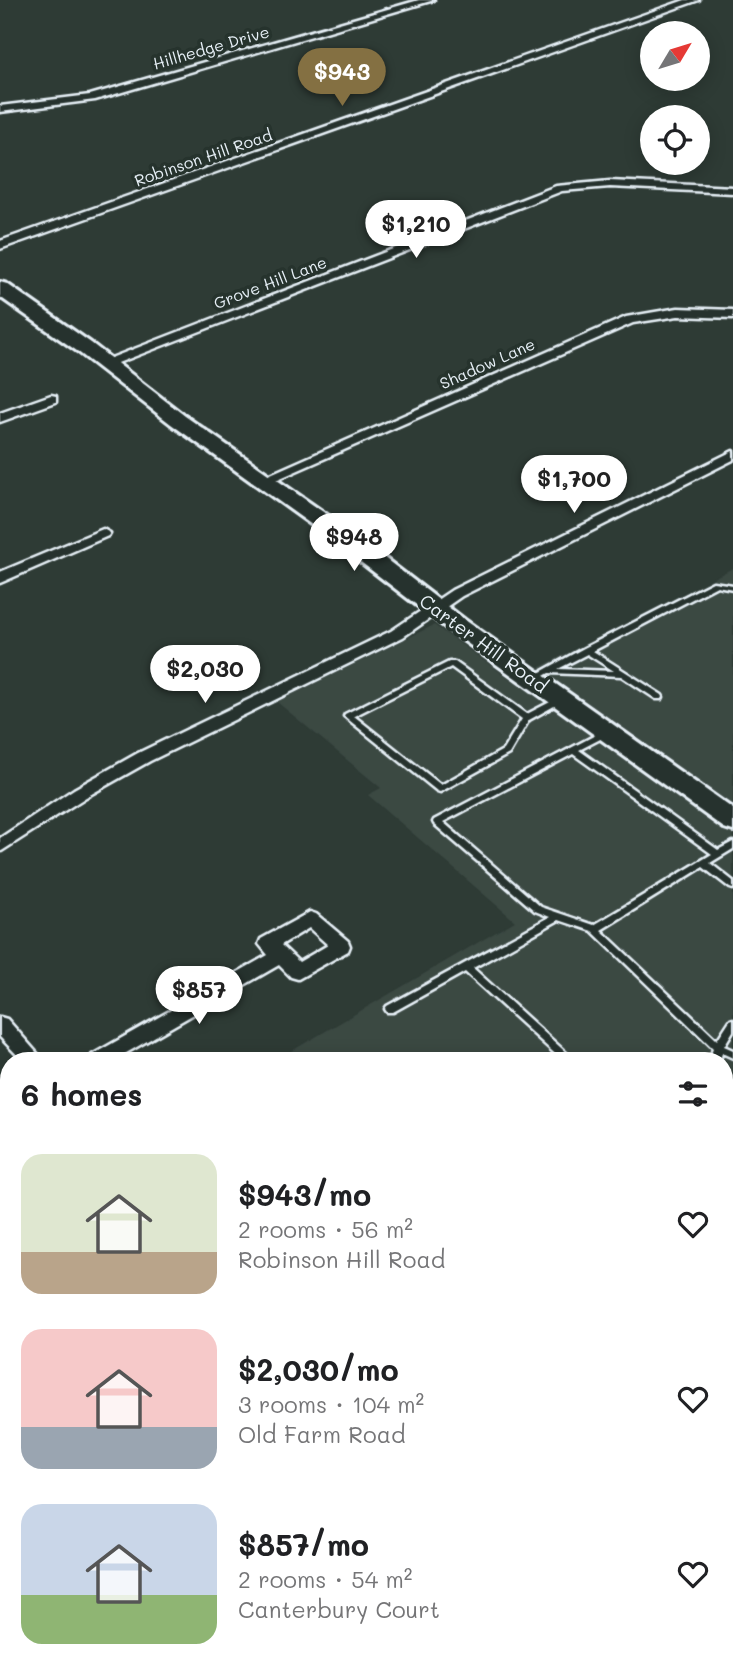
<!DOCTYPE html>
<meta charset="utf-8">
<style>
:root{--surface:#fff;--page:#f2f2f2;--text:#202124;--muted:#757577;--accent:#847042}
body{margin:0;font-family:Mali,sans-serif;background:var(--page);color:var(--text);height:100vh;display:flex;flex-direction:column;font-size:26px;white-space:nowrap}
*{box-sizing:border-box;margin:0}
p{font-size:23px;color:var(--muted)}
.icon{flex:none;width:38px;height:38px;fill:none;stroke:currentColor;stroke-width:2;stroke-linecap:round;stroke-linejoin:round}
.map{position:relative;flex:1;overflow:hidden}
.panel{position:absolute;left:0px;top:1052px;width:733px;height:625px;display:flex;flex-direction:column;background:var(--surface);border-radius:28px 28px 0 0;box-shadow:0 4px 18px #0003}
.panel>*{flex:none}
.needle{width:46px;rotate:52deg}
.buttons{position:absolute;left:640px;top:21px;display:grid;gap:14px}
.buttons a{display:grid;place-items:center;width:70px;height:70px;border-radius:50%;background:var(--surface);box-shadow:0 4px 18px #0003;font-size:35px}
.price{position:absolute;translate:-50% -60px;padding:0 16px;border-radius:24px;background:#fff;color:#222;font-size:23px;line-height:46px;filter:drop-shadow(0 2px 4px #0008)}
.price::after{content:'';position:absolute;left:50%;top:42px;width:21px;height:16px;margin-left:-10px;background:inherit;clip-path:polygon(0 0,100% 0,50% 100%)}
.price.current{background:var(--accent);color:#fff}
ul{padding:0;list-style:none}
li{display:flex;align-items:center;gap:21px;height:175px;padding:0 21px}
li span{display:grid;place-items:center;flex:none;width:196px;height:140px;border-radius:21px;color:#555}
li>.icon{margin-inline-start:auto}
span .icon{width:84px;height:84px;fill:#fffc;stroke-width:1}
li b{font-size:30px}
h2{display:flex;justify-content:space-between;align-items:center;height:84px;padding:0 21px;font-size:30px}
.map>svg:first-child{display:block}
.built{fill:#3b4843}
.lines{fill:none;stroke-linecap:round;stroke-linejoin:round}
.service-casing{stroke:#e8f1f8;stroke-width:5}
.minor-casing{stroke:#e8f1f8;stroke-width:5}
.secondary-casing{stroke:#e8f1f8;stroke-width:6}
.service{fill:#26332d;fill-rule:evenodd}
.minor{fill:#26332d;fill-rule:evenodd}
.secondary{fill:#26332d;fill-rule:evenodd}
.labels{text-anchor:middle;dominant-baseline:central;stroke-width:7;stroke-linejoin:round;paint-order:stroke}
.far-street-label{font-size:16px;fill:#e8f1f8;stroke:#26332d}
.street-label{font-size:19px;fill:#e8f1f8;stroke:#26332d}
</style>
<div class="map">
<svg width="733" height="1675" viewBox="0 0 733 1675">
<rect width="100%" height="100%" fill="#2e3b35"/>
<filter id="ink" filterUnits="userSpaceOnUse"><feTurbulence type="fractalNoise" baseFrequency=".0143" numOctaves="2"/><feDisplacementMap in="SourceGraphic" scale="14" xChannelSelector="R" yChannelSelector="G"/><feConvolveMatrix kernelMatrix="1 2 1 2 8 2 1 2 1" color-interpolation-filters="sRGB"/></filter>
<g filter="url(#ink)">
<polygon class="built" points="733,568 733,1610 724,1609 724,1060 276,1060 515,921 368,795 381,788 277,702 434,625 513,681"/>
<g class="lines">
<defs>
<g id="service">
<path d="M713,582L733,585V589L717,586L593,651L662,695L663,697L662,699H656L621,676L549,673L535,681H529L528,679L584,648ZM587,654L614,671L558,669Z"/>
<path d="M449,662H455L527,714L558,698L561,697L565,700L529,720L509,754L440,792L437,791L344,716L345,714ZM451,667L522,719L503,750L441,785L354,716Z"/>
<path d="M607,729L611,732L610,734L579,750L718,850L733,842V849L710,863L733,881V889L730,888L703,867L601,930L717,1040L730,1020L733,1019V1031L724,1046L733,1050V1058L722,1053L720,1060H710L713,1048L592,931L559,920L473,968L571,1057L573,1060H562L465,972L393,1012H387L385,1009L387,1006L550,917L535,911L434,824L433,822L434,820ZM573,754L712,854L594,925L541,907L443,822Z"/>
<rect x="724" y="1362" width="9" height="10"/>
</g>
<g id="minor">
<polygon points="419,0 434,0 95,100 0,112 0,106 90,95"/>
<polygon points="685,0 699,0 0,249 0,241"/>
<polygon points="610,181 733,187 733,193 610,187 562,191 110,366 105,367 98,363 556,186"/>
<polygon points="678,308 733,310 733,318 678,316 633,323 269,483 259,483 257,480 626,317"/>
<polygon points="51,395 56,396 56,402 0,422 0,413"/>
<polygon points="733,451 733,460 462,596 403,637 150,761 86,797 0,852 0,838 74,789 138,753 391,631 452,590"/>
<polygon points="103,529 110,533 108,536 0,583 0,572"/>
<path d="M310,912L316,914L348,941L350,946L348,951L298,979L291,977L279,965L114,1060H89L92,1055L268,955L259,944L261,939ZM309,928L328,945L299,962L281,945Z"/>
<polygon points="0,1017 7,1019 43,1060 22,1060 0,1037"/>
<polygon points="9,1180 9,1198 0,1201 0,1183"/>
<polygon points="724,1562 733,1563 733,1587 724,1586"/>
<polygon points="189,1668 215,1668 212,1675 186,1675"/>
</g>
<polygon id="secondary" points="0,282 7,284 91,343 185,416 339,523 465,620 733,809 733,831 724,828 449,630 323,533 171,424 77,351 0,297"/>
</defs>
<use href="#service" class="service-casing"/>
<use href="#minor" class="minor-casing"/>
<use href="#secondary" class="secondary-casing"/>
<use href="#service" class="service"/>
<use href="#minor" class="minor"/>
<use href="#secondary" class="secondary"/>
</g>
</g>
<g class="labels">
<g class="far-street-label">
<text transform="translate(211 47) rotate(-16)">Hillhedge Drive</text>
<text transform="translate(203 157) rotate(-19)">Robinson Hill Road</text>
<text transform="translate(270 282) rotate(-21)">Grove Hill Lane</text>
<text transform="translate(487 363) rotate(-24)">Shadow Lane</text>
</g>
<g class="street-label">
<text transform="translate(484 643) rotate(36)">Carter Hill Road</text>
</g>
</g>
</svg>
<div class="buttons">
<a><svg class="needle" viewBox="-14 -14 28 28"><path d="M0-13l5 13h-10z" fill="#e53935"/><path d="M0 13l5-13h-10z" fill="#757577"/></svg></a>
<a><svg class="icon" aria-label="locate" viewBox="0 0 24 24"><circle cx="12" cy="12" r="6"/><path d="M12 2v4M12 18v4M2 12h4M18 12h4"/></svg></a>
</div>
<b class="price current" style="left:342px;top:108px">$943</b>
<b class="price" style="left:416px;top:260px">$1,210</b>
<b class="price" style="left:574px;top:515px">$1,700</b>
<b class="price" style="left:354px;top:573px">$948</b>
<b class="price" style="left:205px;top:705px">$2,030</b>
<b class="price" style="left:199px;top:1026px">$857</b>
<section class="panel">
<h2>6 homes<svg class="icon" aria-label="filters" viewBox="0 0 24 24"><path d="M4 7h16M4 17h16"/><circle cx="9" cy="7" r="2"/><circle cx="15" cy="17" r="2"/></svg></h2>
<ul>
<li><span style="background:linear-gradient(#dfe7d0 70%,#b9a48a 0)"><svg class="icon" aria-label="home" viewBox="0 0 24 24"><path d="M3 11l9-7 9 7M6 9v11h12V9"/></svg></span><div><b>$943/mo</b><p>2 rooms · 56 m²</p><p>Robinson Hill Road</p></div><svg class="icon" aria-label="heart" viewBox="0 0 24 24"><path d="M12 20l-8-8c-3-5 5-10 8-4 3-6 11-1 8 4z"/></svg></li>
<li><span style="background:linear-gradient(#f6c9c9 70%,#9aa5b1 0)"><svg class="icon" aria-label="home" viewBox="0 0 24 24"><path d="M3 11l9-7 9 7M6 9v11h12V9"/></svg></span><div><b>$2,030/mo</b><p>3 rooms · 104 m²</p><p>Old Farm Road</p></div><svg class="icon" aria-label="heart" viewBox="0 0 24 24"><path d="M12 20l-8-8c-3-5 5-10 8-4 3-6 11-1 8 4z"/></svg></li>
<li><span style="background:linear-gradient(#c9d6e8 65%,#8fb573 0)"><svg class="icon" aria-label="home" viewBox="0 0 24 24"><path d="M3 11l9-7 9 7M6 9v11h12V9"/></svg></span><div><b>$857/mo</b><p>2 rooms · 54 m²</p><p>Canterbury Court</p></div><svg class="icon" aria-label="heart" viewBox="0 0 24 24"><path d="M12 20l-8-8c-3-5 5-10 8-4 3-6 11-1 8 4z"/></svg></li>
</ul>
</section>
</div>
